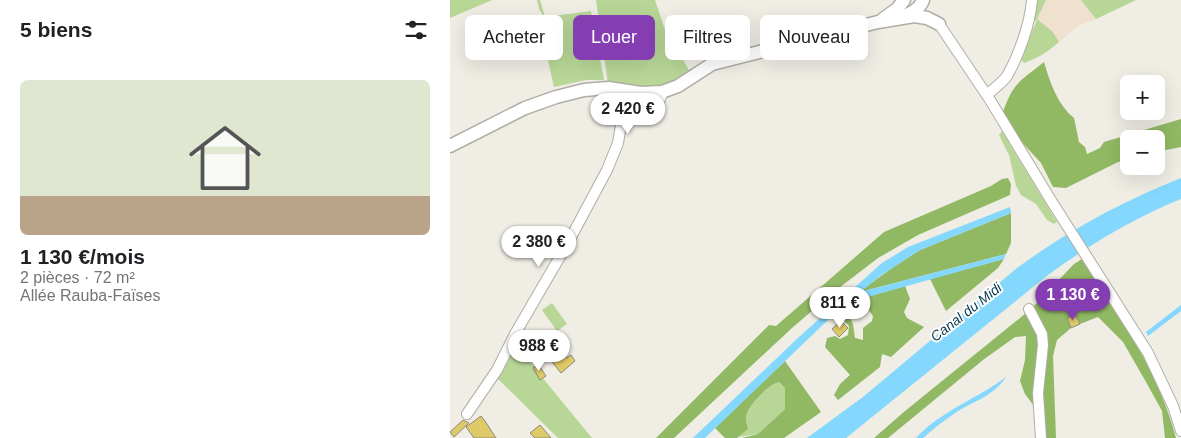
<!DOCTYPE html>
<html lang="fr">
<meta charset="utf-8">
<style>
:root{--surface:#fff;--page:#f6f6f6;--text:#202124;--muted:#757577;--accent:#843eb2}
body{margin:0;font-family:Arial,sans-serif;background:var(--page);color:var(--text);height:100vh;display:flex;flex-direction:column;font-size:19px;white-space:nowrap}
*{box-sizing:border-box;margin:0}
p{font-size:16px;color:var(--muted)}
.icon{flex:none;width:28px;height:28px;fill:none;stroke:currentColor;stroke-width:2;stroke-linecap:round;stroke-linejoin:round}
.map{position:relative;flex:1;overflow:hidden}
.sheet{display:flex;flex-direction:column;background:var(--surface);width:450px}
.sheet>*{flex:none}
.guide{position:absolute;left:15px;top:15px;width:475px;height:45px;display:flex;gap:10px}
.tools{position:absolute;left:670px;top:75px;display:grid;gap:10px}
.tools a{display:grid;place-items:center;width:45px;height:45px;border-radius:8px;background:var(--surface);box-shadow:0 5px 20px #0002;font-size:25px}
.price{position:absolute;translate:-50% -42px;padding:0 11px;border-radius:18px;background:#fff;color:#222;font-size:16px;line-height:32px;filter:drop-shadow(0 1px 2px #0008)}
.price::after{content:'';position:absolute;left:50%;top:30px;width:15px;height:11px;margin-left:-8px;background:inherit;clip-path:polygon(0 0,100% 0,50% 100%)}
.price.current{background:var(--accent);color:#fff}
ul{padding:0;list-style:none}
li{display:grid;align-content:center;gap:10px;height:265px;padding:0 20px}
li span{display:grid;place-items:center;height:155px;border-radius:8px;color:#555}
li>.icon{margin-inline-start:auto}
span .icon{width:90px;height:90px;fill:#fffc;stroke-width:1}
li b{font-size:21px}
h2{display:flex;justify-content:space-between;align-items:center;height:60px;padding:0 20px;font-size:21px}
.chip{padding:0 18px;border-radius:8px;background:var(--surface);box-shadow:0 5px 20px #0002;font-size:18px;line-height:45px}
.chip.current{background:var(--accent);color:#fff}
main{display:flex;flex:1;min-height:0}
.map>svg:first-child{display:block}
.industrial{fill:#f0e0ce}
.green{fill:#b8d797}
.forest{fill:#91b964}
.water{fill:#84d7fd}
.building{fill:#dfca68;stroke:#8a8881}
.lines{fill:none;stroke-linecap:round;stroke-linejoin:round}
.minor-casing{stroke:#afada5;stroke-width:12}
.tertiary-casing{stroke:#afada5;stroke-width:15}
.minor{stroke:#fff;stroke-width:10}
.tertiary{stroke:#fff;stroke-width:12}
.labels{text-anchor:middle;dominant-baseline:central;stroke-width:4;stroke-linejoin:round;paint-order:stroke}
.water-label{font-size:14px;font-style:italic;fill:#073a4e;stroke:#fff}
</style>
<main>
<section class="sheet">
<h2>5 biens<svg class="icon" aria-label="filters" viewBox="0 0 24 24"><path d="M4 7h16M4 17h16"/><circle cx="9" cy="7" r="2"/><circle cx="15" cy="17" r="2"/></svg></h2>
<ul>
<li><span style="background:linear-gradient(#dfe7d0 75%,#b9a48a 0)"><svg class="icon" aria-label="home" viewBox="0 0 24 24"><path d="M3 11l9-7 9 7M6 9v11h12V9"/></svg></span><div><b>1 130 €/mois</b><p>2 pièces · 72 m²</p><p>Allée Rauba-Faïses</p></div></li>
</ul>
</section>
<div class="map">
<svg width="731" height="438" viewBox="0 0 731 438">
<rect width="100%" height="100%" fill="#efede4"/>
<polygon class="industrial" points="596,0 631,0 646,19 628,26 609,42 602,31 587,19"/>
<g class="green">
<polygon points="0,0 42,0 0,18"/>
<polygon points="87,0 90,0 95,17 141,11 154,80 136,80 104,87 90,25 94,17 89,9"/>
<polygon points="146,0 205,0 214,27 239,70 221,83 209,87 158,84"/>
<path d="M587,0H596L587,19L602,31L609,42C598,52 588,58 574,63L570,59L587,20L583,22Z"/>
<polygon points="631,0 686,0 646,19"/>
<path d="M161,97L203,102C192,107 179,116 168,112Z"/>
<polygon points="552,131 607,222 604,224 597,220 586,204 571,195 566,186 559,155 549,135"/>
<polygon points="102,303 117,324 107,331 92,310"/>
<polygon points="64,343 142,438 108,438 47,378"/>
<path d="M329,382L335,388V409L308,434L288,437L298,429C297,424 295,418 297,413C301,403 319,384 329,382Z"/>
</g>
<g class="forest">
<path d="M594,62C600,82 607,104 624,118L629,142L635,147L637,154L650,148L654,142L731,119V147L706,152V139H679V160L668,162L616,188L603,187L591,163L568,138L553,112C563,83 570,81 594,62Z"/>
<polygon points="558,178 561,184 560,195 468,235 428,258 385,291 342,328 224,438 206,438 319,325 326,326 434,232 541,186 552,179"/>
<polygon points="561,213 561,243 556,254 414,291 413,289 442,268 470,250"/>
<polygon points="554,259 548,268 496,311 480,279"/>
<path d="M632,259C670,316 709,372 726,438H715L712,411L696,382L673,342L648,317L630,324L625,314L617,318L621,328L607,340L603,356L606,438H592L589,413L575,394L570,381L575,360L576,336L565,337L533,360L438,438H424L455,411L581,309L624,264Z"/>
<polygon points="455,286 460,299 454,312 457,318 474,327 441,357 432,354 430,367 388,400 384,395 390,384 400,375 375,347 377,338 385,336 390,339 398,335 399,326 392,319 399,316 403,324 405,338 413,340 413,328 422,321 423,316 417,308 417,297"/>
<path d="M335,361L371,412L334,438H292L308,434L335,409V388L329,382C319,384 301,403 297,413C295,418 297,424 298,429L287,438H275L265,428Z"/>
</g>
<g class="water">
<path d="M731,178V199C684,218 639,245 598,275L396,438H357L413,397L567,268C619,230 671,202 731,178Z"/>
<polygon points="560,207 561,213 470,250 430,276 413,290 414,291 556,254 554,259 417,297 398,306 380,318 255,438 243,438 350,336 432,263 458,247"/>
<polygon points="731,305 731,311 698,336 696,332"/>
<path d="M556,377C544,395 527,400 508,411C496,419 484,428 473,438H466C492,410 527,399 556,377Z"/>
</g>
<g class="building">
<polygon points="625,314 630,324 621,328 617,318"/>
<polygon points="391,321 398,328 389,337 382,329"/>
<polygon points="107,346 117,358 121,355 125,361 111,373 95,353"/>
<polygon points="88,364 96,376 90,380 83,368"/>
<polygon points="31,416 35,421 46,438 24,438 16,427"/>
<polygon points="13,420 19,423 4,437 0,432"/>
<polygon points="90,425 101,438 85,438 80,433"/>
</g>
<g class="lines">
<defs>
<g id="minor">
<polyline points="489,24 540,100 602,202 698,353 723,406 731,431"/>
<path d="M158,88L159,102L171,125C173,123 174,120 176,118C188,109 211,110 212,92"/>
<path d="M537,95C543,89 552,83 557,76C569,55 580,24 582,0"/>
<polyline points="579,309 592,334 593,345 588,393 591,438"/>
<polyline points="17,414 47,370 65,334 119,241 157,170 168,143 171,125"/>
</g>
<g id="tertiary">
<path d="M454,16C462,13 470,9 473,0"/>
<polyline points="433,19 447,9 454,0"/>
<polyline points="0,146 75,108 106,97 134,90 158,88 191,93 212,92 228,86 262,64 428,22 464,16 477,18 489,24"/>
</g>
</defs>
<use href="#minor" class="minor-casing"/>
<use href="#tertiary" class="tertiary-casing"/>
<use href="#minor" class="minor"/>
<use href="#tertiary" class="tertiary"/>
</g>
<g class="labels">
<g class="water-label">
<text transform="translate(516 312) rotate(-38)">Canal du Midi</text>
</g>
</g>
</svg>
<div class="tools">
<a>+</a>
<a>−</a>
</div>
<b class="price" style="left:178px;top:135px">2 420 €</b>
<b class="price" style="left:89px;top:268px">2 380 €</b>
<b class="price current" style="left:623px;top:321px">1 130 €</b>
<b class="price" style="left:390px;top:329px">811 €</b>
<b class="price" style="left:89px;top:372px">988 €</b>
<div class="guide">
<a class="chip">Acheter</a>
<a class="chip current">Louer</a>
<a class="chip">Filtres</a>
<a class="chip">Nouveau</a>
</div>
</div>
</main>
